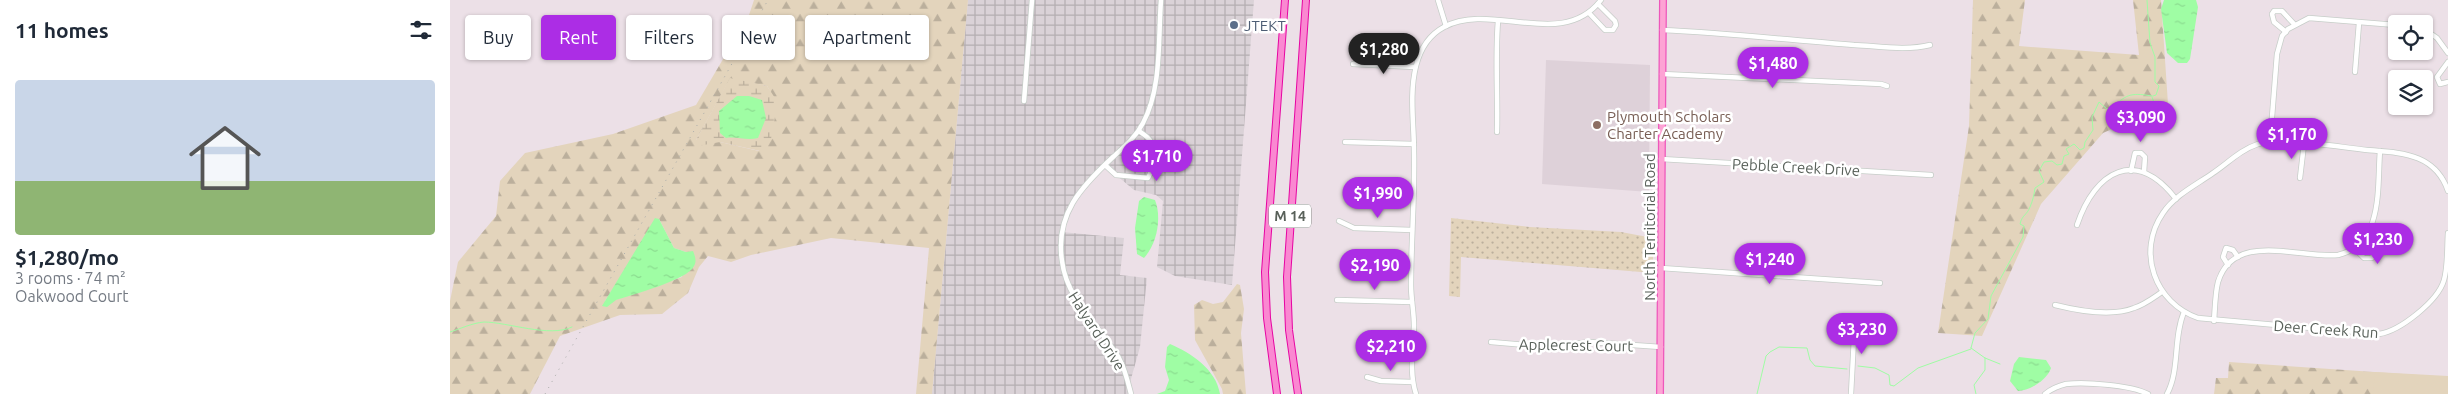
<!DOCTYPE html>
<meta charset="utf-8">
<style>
:root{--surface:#fff;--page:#f2f2f3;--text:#1f2937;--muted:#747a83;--accent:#ac2de5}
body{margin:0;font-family:Ubuntu,sans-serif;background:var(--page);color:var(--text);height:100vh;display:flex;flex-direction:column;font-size:19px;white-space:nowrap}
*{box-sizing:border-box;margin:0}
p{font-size:16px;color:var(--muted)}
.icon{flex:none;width:28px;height:28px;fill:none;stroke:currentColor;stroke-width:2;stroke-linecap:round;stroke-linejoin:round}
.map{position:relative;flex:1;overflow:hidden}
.details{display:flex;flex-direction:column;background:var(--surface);width:450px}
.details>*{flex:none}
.banner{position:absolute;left:15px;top:15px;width:475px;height:45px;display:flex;gap:10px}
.fabs{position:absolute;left:1938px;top:15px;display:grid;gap:10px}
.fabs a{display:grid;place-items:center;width:45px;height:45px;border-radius:5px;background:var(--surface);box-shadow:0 1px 4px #0004;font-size:25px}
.price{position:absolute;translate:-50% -42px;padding:0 11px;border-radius:18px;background:var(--accent);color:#fff;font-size:16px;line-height:32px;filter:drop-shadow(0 1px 2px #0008)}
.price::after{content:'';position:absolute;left:50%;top:30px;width:15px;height:11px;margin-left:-8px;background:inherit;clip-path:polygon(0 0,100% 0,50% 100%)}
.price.selected{background:#222;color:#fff}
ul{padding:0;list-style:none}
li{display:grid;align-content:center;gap:10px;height:265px;padding:0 15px}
li span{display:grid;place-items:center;height:155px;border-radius:5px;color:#555}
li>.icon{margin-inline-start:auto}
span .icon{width:90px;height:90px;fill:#fffc;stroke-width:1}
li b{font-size:21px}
h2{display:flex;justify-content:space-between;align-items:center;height:60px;padding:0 15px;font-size:21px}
.chip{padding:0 18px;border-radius:5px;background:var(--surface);box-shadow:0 1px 4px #0004;font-size:18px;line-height:45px}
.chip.selected{background:var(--accent);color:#fff}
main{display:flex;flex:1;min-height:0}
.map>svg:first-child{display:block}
.industrial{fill:url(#industrial-grid)}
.education{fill:#ded1d9}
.grass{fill:url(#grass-dots)}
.forest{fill:url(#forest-firs);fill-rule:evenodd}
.wetland{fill:url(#wetland-marsh)}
.park{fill:#e3d4bc}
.water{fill:url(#water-ripples)}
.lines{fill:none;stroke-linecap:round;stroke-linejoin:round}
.stream{stroke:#9ffda4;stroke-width:1}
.minor-casing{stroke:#c7cec9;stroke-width:6}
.major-casing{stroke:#ee57bb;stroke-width:8}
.highway-casing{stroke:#e605a2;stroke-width:8}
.minor{stroke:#fff;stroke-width:4.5}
.major{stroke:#fda3d4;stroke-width:5.5}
.highway{stroke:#fa88d1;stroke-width:6}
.rail{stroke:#a9aba9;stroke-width:1;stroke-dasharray:1 6;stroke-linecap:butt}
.service-dot{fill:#5c6f8a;stroke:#fff;stroke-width:2}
.education-dot{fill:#8d6e63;stroke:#fff;stroke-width:2}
.labels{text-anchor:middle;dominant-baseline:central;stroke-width:5;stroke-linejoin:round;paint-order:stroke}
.shield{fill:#fff;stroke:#8b908c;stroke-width:1}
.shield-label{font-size:14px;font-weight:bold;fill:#59615a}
.service-label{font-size:15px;fill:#4e5e75;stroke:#fff;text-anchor:start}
.education-label{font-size:15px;fill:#785e54;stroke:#fff;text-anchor:start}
.street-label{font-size:15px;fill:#59615a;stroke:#fff}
</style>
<main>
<section class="details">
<h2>11 homes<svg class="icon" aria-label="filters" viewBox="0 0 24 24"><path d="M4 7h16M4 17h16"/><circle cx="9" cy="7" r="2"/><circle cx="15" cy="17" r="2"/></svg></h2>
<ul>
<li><span style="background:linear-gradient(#c9d6e8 65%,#8fb573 0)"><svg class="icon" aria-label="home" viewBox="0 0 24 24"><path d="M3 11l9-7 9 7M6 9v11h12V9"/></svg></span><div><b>$1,280/mo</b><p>3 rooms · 74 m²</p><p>Oakwood Court</p></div></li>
</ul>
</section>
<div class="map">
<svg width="1998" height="394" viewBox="0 0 1998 394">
<defs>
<pattern id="industrial-grid" width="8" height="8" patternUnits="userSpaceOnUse" patternTransform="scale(1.25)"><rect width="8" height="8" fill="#dad2d7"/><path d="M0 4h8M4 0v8" fill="none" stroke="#b4aeb1"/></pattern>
<pattern id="grass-dots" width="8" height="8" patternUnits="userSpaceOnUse" patternTransform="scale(1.25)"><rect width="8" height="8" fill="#e3d4bc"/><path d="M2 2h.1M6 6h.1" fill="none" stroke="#bbaf9c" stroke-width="1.8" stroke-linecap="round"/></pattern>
<pattern id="forest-firs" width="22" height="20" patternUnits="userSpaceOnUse" patternTransform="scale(1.25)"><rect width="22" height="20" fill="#e3d4bc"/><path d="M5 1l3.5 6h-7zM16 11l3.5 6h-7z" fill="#bbaf9c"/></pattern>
<pattern id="wetland-marsh" width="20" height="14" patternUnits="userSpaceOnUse" patternTransform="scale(1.25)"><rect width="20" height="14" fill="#e3d4bc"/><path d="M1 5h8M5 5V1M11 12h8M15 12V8" fill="none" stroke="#bbaf9c"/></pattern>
<pattern id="water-ripples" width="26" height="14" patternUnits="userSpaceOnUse" patternTransform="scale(1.25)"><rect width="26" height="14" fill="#9ffda4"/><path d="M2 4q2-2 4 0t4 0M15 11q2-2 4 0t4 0" fill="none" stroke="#8bdb8f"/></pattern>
</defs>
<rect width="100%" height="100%" fill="#ece0e7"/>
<polygon class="industrial" points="518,0 804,0 782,285 725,276 707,267 713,201 706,195 684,190 654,165 626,196 612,232 674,238 670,275 697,278 690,347 679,386 681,394 482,394"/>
<polygon class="education" points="1096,60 1200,65 1199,192 1092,184"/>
<polygon class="grass" points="1001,218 1080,227 1171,232 1203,238 1203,273 1011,257 1010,297 999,296"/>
<g class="forest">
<path d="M304,0H518L482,394H466L479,248L381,238L301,255L281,262L258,256L249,267L238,293L212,314L170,315L110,336L80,394H0V301L8,262L46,216L50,181L75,153L163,134L246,105L299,15ZM280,79L317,86C333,110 319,127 309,151L270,142L246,140ZM209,219L224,248L236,252L232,277L165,300L155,301Z"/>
<polygon points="1523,0 1575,0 1569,46 1689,55 1683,0 1711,0 1718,104 1653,133 1591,204 1532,336 1488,333 1519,126"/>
<polygon points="787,284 790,285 794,309 791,333 796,394 773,394 772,389 745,340 744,305 752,300 763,304 773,302"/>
<polygon points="1779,362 1998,377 1998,394 1764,394 1766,378 1778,378"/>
</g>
<polygon class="wetland" points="280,78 317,86 325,98 326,111 321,139 310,151 270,142 248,146 246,140"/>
<polygon class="park" points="1925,372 1998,376 1998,394 1923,394"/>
<g class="water">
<polygon points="1714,0 1746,0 1748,7 1740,59 1737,63 1728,63 1717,53 1711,9"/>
<path d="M287,96H299L312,100L316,118L308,138C296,141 287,136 276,138L270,133L269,111Z"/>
<path d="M694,197L705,200C712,218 707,244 694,258L687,254L685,228L689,201Z"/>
<path d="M205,218L209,219L224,248L236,252L243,251C245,256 247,261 244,266C238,280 181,295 166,300L157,307L152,306Z"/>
<path d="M720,344C741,353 766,369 770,394H707L715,391L719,380L715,367L717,347Z"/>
<path d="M1569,357L1596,360L1601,368C1597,380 1581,390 1568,391L1560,381L1564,364Z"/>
</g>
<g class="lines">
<g class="stream">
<polyline points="1697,0 1700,43 1705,57 1705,82 1709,86 1706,95 1703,96"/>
<polyline points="1702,97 1709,117"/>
<path d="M0,332C10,329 22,323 34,322C57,322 100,338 122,327"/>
<path d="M1521,348L1525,333L1538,319L1541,296L1573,237L1574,226L1570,224C1572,215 1577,215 1580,207C1583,200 1584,195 1585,188L1594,182L1589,171L1594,162L1602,161L1607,165L1612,164L1614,156L1619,154L1616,149L1624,144L1630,150L1634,148L1635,142L1643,130L1642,117L1649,102L1657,109L1664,107C1676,93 1684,93 1702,96"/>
<polyline points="1521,348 1535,358 1550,364"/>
<polyline points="1408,366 1425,368 1439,375 1440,385 1444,386 1468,368 1521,349"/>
<polyline points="1307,394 1316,356 1320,352 1329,347 1357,348 1360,360 1365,366 1397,369"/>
<polyline points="1526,394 1524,385 1535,370 1535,358"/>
</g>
<defs>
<g id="minor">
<polyline points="988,0 996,26"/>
<polyline points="1139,13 1155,30 1163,30 1166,25 1165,21 1148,4"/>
<polyline points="1974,29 1987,38 1998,53"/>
<path d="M1212,30C1276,33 1340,40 1404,45C1428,46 1456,51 1480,45"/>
<polyline points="1836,32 1824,22 1822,14 1824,11 1832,11 1844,24"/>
<polyline points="1998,62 1987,77 1990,84 1998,82"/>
<polyline points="903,64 965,67"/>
<polyline points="1905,72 1909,23"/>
<polyline points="1212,74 1431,84 1437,86"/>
<polyline points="574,101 582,0"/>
<path d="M1047,132C1048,95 1045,58 1048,21"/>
<polyline points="895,142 964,144"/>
<polyline points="1820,142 1827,54 1832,36 1838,29 1859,18 1946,25"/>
<polyline points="1211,159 1481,175"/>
<path d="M655,165L666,175L698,178C702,171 705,150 701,142C699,137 693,134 689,131"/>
<polyline points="1681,171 1685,153 1691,153 1695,157 1694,172"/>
<polyline points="1850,178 1854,144"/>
<path d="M1998,191C1985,153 1951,153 1917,150C1887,147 1835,137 1808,144C1790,150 1778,163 1763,173C1746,185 1725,195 1713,213C1686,252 1705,303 1748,318L1929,334C1950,331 1988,301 1994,280C1998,266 1997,248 1998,233"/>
<polyline points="889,221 904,228 962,230"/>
<path d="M1627,225C1645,171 1686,147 1726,199"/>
<polyline points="1904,248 1914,258 1922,258 1924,253 1913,240"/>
<polyline points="1778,265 1773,257 1776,248 1783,250 1788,257"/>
<polyline points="1211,268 1430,283"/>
<polyline points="887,300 962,302"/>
<path d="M1605,305C1629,311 1661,317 1684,308C1694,305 1703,298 1712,292"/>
<path d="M1764,321C1765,308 1765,294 1768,282C1784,230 1850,259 1888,255C1934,244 1927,187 1930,151"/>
<polyline points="1041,342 1098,347 1140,342 1211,347"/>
<polyline points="917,377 931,381 963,382"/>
<path d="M681,394C678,382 675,369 669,358C649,325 617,301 612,261C605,214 631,187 663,157C674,147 686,137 693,123C712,88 708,39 711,0"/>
<path d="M966,394C959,373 963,348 964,326C964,312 961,299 961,285C961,241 965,197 964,152C964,124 959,94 966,66C970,50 979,35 994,27C1042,1 1112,51 1151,0"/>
<polyline points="1401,394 1404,338 1411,333 1440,335"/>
<path d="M1595,394C1601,389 1608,386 1616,384C1636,382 1681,385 1698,394"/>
<path d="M1717,394C1730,370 1723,338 1734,312"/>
</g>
<polyline id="major" points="1210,394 1213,0"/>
<g id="highway">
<polyline points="827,394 817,318 815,272 835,0"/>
<polyline points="848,394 839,330 837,277 856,0"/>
</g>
</defs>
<use href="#minor" class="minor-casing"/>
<use href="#major" class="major-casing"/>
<use href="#highway" class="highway-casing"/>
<use href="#minor" class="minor"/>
<use href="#major" class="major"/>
<use href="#highway" class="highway"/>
<polyline class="rail" points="95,394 318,0"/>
</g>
<circle class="service-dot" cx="784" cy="25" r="5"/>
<circle class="education-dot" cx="1147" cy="125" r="5"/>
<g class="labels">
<rect class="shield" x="819" y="204.5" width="42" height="23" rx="4"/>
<g class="shield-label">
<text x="840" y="216">M 14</text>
</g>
<g class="service-label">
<text x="794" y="25">JTEKT</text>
</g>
<g class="education-label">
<text x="1157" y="116">Plymouth Scholars<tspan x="1157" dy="17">Charter Academy</tspan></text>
</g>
<g class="street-label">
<text transform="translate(1346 167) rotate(3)">Pebble Creek Drive</text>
<text transform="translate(1199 227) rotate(-90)">North Territorial Road</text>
<text transform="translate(1876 329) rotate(4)">Deer Creek Run</text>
<text transform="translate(647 331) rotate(57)">Halyard Drive</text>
<text transform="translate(1126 345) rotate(1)">Applecrest Court</text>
</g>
</g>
</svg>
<div class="fabs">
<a><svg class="icon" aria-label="locate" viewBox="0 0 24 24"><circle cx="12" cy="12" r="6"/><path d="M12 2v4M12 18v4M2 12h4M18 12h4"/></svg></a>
<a><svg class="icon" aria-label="layers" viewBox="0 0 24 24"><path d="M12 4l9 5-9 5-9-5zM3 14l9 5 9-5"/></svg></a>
</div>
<b class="price selected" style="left:934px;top:75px">$1,280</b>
<b class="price" style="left:1323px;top:89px">$1,480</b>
<b class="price" style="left:1691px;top:143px">$3,090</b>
<b class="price" style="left:1842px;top:160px">$1,170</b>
<b class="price" style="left:707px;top:182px">$1,710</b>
<b class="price" style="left:928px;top:219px">$1,990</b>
<b class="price" style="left:1928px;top:265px">$1,230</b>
<b class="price" style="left:1320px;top:285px">$1,240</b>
<b class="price" style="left:925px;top:291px">$2,190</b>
<b class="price" style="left:1412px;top:355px">$3,230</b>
<b class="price" style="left:941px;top:372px">$2,210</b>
<div class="banner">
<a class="chip">Buy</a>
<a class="chip selected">Rent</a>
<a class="chip">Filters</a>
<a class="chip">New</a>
<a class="chip">Apartment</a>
</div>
</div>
</main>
